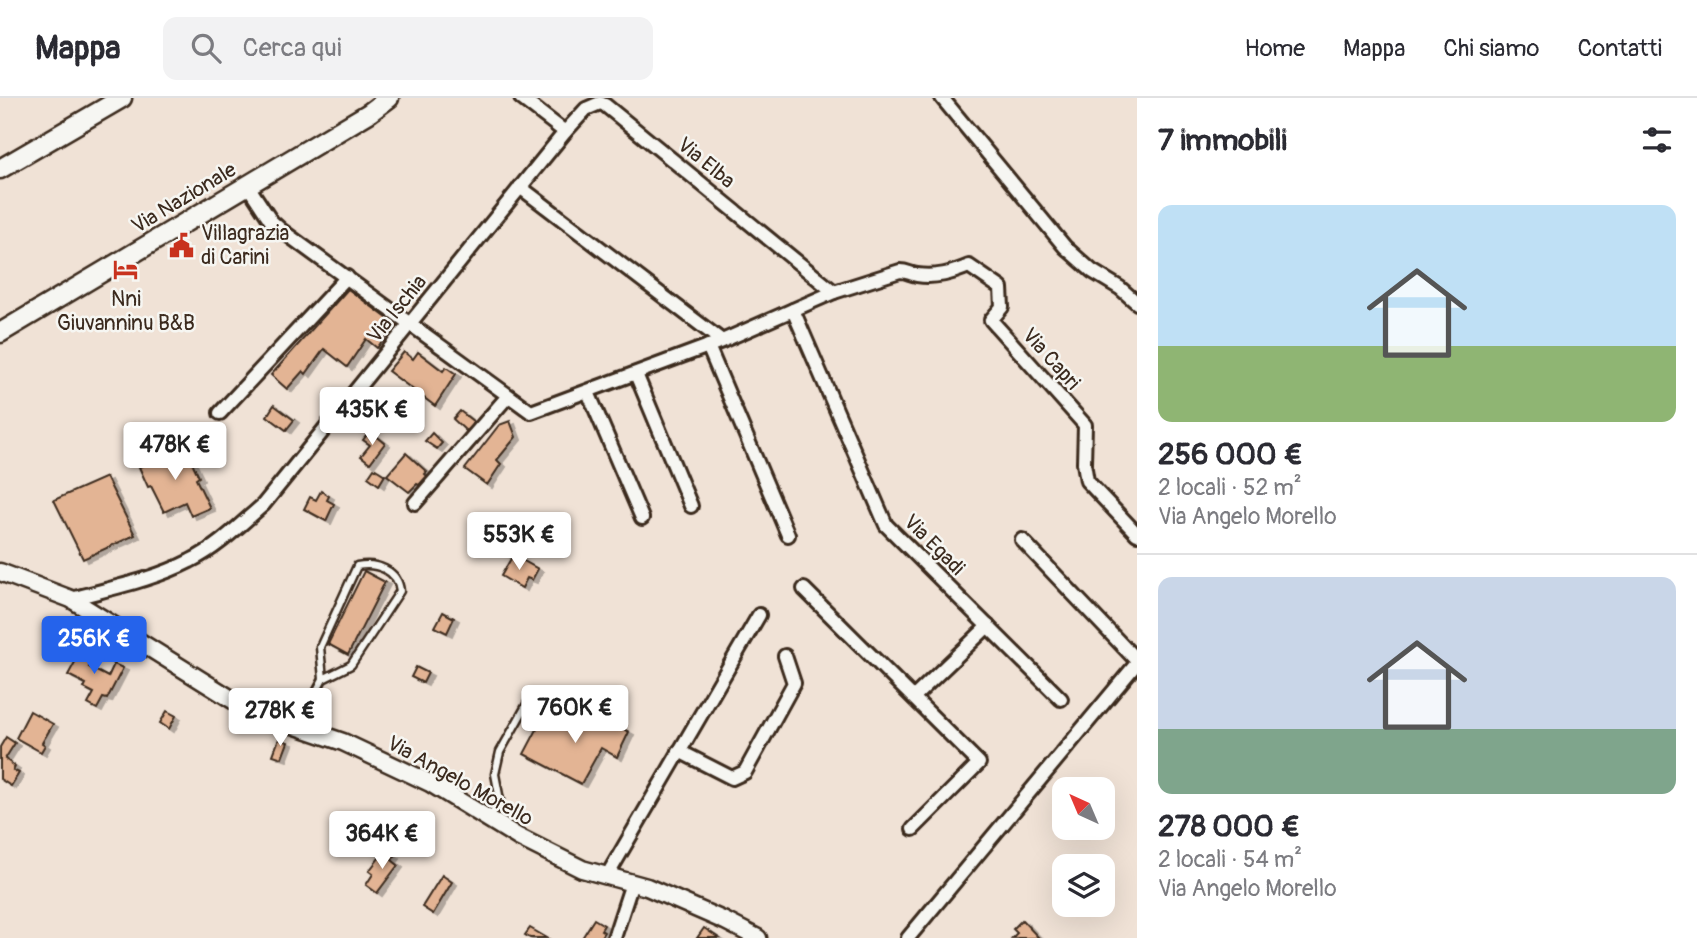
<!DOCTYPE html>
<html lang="it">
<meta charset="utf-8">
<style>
:root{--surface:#fff;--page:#f2f2f3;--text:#2b2b33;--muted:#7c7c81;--line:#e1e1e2;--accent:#2563eb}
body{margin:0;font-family:Pangolin,sans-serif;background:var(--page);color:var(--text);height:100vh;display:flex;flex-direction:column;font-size:26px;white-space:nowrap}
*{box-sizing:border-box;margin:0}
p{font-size:23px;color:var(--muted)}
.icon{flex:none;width:38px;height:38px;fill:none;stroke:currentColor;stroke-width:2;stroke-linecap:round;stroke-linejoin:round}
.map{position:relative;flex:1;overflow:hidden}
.panel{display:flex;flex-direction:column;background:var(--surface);width:560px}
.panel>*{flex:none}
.needle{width:46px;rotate:316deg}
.controls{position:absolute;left:1052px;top:679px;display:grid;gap:14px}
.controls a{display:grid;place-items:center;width:63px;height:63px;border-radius:14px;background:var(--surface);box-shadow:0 7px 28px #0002;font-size:35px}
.price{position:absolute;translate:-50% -60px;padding:0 16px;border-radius:7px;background:#fff;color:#222;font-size:23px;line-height:46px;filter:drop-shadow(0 2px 4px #0008)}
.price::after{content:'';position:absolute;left:50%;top:42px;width:21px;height:16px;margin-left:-10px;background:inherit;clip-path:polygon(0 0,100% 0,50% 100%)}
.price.on{background:var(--accent);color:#fff}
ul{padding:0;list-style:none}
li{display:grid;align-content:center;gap:14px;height:371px;padding:0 21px}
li+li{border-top:2px solid var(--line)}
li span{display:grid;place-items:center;height:217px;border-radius:14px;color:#555}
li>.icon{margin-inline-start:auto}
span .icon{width:126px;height:126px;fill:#fffc;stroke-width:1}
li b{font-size:30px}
h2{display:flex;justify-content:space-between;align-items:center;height:84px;padding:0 21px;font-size:30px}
header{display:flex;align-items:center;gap:42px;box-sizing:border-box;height:98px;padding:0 35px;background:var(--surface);border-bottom:2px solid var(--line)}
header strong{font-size:33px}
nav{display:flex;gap:38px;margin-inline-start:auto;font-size:24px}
.search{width:490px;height:63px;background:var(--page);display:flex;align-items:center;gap:18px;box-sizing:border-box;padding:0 24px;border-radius:14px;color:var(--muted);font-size:26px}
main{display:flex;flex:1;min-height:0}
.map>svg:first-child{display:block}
.building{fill:#e3b494;stroke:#3b2a1e;stroke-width:2;filter:url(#shadow)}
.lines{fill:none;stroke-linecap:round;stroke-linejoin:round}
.service-casing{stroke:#3b2a1e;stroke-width:11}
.minor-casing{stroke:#3b2a1e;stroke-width:18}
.tertiary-casing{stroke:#3b2a1e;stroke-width:21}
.secondary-casing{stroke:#3b2a1e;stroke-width:23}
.service{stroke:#f6f6f2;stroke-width:6}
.minor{stroke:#f6f6f2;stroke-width:12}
.tertiary{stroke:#f6f6f2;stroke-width:16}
.secondary{stroke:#f6f6f2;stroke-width:18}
.labels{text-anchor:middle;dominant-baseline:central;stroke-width:5;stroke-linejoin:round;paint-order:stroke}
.street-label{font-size:21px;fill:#3b2a1e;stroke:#f6f6f2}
.poi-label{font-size:21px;fill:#3b2a1e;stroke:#f6f6f2;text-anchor:start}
</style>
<header>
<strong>Mappa</strong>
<div class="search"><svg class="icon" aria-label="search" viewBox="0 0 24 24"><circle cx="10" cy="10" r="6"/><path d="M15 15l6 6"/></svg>Cerca qui</div>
<nav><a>Home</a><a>Mappa</a><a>Chi siamo</a><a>Contatti</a></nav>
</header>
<main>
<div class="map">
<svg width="1137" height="840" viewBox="0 0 1137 840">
<defs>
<filter id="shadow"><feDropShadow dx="5" dy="3" stdDeviation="0" flood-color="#0004"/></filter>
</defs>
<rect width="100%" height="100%" fill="#f0e2d6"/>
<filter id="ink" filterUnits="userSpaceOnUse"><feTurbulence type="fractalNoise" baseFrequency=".0143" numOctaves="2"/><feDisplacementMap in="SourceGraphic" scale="14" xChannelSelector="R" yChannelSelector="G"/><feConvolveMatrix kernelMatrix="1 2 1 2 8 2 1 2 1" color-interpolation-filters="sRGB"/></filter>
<g filter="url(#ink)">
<g class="building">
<polygon points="348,191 395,226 377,250 366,241 347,269 324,251 306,276 303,273 287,291 271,277"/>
<polygon points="404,254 413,261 418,254 443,273 446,269 456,276 435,308 388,273"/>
<polygon points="274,307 294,322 286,332 267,318"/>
<polygon points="460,313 474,324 466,333 453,321"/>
<polygon points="510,323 516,339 497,362 501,366 487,387 465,371 499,327"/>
<polygon points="370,333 385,345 370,365 361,358 370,347 363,342"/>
<polygon points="432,335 442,345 437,351 425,343"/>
<polygon points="182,350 186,359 189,358 199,379 196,381 210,410 191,418 185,404 164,414 151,388 148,389 139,369"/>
<polygon points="406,355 427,374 425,376 427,378 419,387 417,386 409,394 387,377"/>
<polygon points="374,370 385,377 379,387 368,379"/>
<polygon points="106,379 135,437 83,461 54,402"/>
<polygon points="321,393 329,398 327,402 334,406 326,423 304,411 310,399 316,402"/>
<polygon points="513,457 538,471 532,482 527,480 522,490 501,478"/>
<polygon points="364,473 385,484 348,557 328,546"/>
<polygon points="443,514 454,520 447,535 435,529"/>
<polygon points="87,542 95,546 92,551 97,554 89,569 108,579 114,566 123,570 107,601 103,600 97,611 88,606 94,595 84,590 86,586 68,577"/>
<polygon points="416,569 428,575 423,585 411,579"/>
<polygon points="586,611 629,634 617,659 601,650 581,686 524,656 543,620 573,636 577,629 582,625 582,620"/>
<polygon points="30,613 53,626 42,645 45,647 41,654 16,640"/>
<polygon points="167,613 176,618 169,631 160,625"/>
<polygon points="6,639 15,645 5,661 15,668 13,672 19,675 11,688 0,681 0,649"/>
<polygon points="279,641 288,644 282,660 273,657"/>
<polygon points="386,751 395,758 392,762 398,767 377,795 366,787 373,776 369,773"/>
<polygon points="442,777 452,784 433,816 422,809"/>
<polygon points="594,821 604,827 601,832 604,834 600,840 582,840"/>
<polygon points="1022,822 1039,840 1012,840 1017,835 1013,831"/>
<polygon points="530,830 547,840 530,840 525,837"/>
<polygon points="704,830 719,840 697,840"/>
</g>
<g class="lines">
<defs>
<g id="service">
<path d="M298,628L323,581L320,549L357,468C376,464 398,472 400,493L351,567L323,581"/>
<polyline points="490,720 500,702 495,676 500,654 531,599 577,623"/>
</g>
<g id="minor">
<polyline points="521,0 565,34 586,11 600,5 605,7 834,194"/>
<polyline points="942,0 1065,149 1092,173 1120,190 1137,205"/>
<path d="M248,88L271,123L281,132L531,314L722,243L834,194L900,173C907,173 910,176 917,177C936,180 952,175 969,168L1001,190L1002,209L991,222L1085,327L1084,365L1087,383L1137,436"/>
<polyline points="520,89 722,243"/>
<polyline points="793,212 886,427 1061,601"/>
<polyline points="708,248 788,437"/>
<polyline points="636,276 691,408"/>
<polyline points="588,294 642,420"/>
<polyline points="220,315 347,179"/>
<polyline points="415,405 508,298"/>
<polyline points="1022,442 1137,563"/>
<polyline points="804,491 979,665 913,731"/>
<path d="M71,501C111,490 153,482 190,463C217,450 240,427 263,407L565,34"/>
<polyline points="914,599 988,528"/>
<polyline points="679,653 732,680 745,674 794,585 785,558"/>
<polyline points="607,778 759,517"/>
<polyline points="614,840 632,785"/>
<polyline points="908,840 1137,565"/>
</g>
<polyline id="tertiary" points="0,474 71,501 249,612 343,644 430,685 518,739 582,771 647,789 725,823 758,840"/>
<g id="secondary">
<polyline points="0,71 122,0"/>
<polyline points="0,235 369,15 389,0"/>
</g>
</defs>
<use href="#service" class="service-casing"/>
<use href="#minor" class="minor-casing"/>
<use href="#tertiary" class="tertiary-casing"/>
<use href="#secondary" class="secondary-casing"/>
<use href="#service" class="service"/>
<use href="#minor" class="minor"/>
<use href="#tertiary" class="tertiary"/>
<use href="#secondary" class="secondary"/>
</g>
</g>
<defs>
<symbol id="civic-bare" viewBox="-9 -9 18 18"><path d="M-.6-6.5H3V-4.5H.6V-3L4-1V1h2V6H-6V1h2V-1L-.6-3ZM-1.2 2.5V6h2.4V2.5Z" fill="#c8321e" stroke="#f6f6f2" stroke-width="2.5" paint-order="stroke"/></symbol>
<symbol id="hotel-bare" viewBox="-9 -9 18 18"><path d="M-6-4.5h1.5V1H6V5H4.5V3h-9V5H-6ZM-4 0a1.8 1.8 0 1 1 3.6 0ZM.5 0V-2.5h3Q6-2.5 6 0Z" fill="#c8321e" stroke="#f6f6f2" stroke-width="2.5" paint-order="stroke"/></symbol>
</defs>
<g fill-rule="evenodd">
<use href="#civic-bare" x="164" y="130" width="35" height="35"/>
<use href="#hotel-bare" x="108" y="154" width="35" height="35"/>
</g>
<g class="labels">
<g class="street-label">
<text transform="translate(706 65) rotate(39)">Via Elba</text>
<text transform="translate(184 100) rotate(-31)">Via Nazionale</text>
<text transform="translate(397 211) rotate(-51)">Via Ischia</text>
<text transform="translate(1051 261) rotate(48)">Via Capri</text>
<text transform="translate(934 447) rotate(45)">Via Egadi</text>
<text transform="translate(460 683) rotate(29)">Via Angelo Morello</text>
</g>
<g class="poi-label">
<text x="201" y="135">Villagrazia<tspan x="201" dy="24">di Carini</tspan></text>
<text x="126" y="201" text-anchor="middle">Nni<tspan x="126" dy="24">Giuvanninu B&amp;B</tspan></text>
</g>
</g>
</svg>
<div class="controls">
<a><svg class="needle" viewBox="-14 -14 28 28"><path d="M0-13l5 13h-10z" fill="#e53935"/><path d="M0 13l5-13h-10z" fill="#7c7c81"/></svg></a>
<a><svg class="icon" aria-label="layers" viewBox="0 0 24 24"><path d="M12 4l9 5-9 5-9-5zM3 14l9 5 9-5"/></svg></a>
</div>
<b class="price" style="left:372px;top:349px">435K €</b>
<b class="price" style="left:175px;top:384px">478K €</b>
<b class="price" style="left:519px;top:474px">553K €</b>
<b class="price on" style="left:94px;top:578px">256K €</b>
<b class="price" style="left:575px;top:647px">760K €</b>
<b class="price" style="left:280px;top:650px">278K €</b>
<b class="price" style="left:382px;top:773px">364K €</b>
</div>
<section class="panel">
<h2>7 immobili<svg class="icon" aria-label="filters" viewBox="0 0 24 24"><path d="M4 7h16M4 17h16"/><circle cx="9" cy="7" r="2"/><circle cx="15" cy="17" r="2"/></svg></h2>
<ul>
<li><span style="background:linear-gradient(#bfe0f5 65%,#8fb573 0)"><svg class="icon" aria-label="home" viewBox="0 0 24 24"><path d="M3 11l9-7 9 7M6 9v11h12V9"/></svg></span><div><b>256 000 €</b><p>2 locali · 52 m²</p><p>Via Angelo Morello</p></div></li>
<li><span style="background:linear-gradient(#c9d6e8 70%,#7fa58c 0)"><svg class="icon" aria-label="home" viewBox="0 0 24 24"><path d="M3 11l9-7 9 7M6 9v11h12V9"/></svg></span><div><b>278 000 €</b><p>2 locali · 54 m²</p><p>Via Angelo Morello</p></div></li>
</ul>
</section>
</main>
